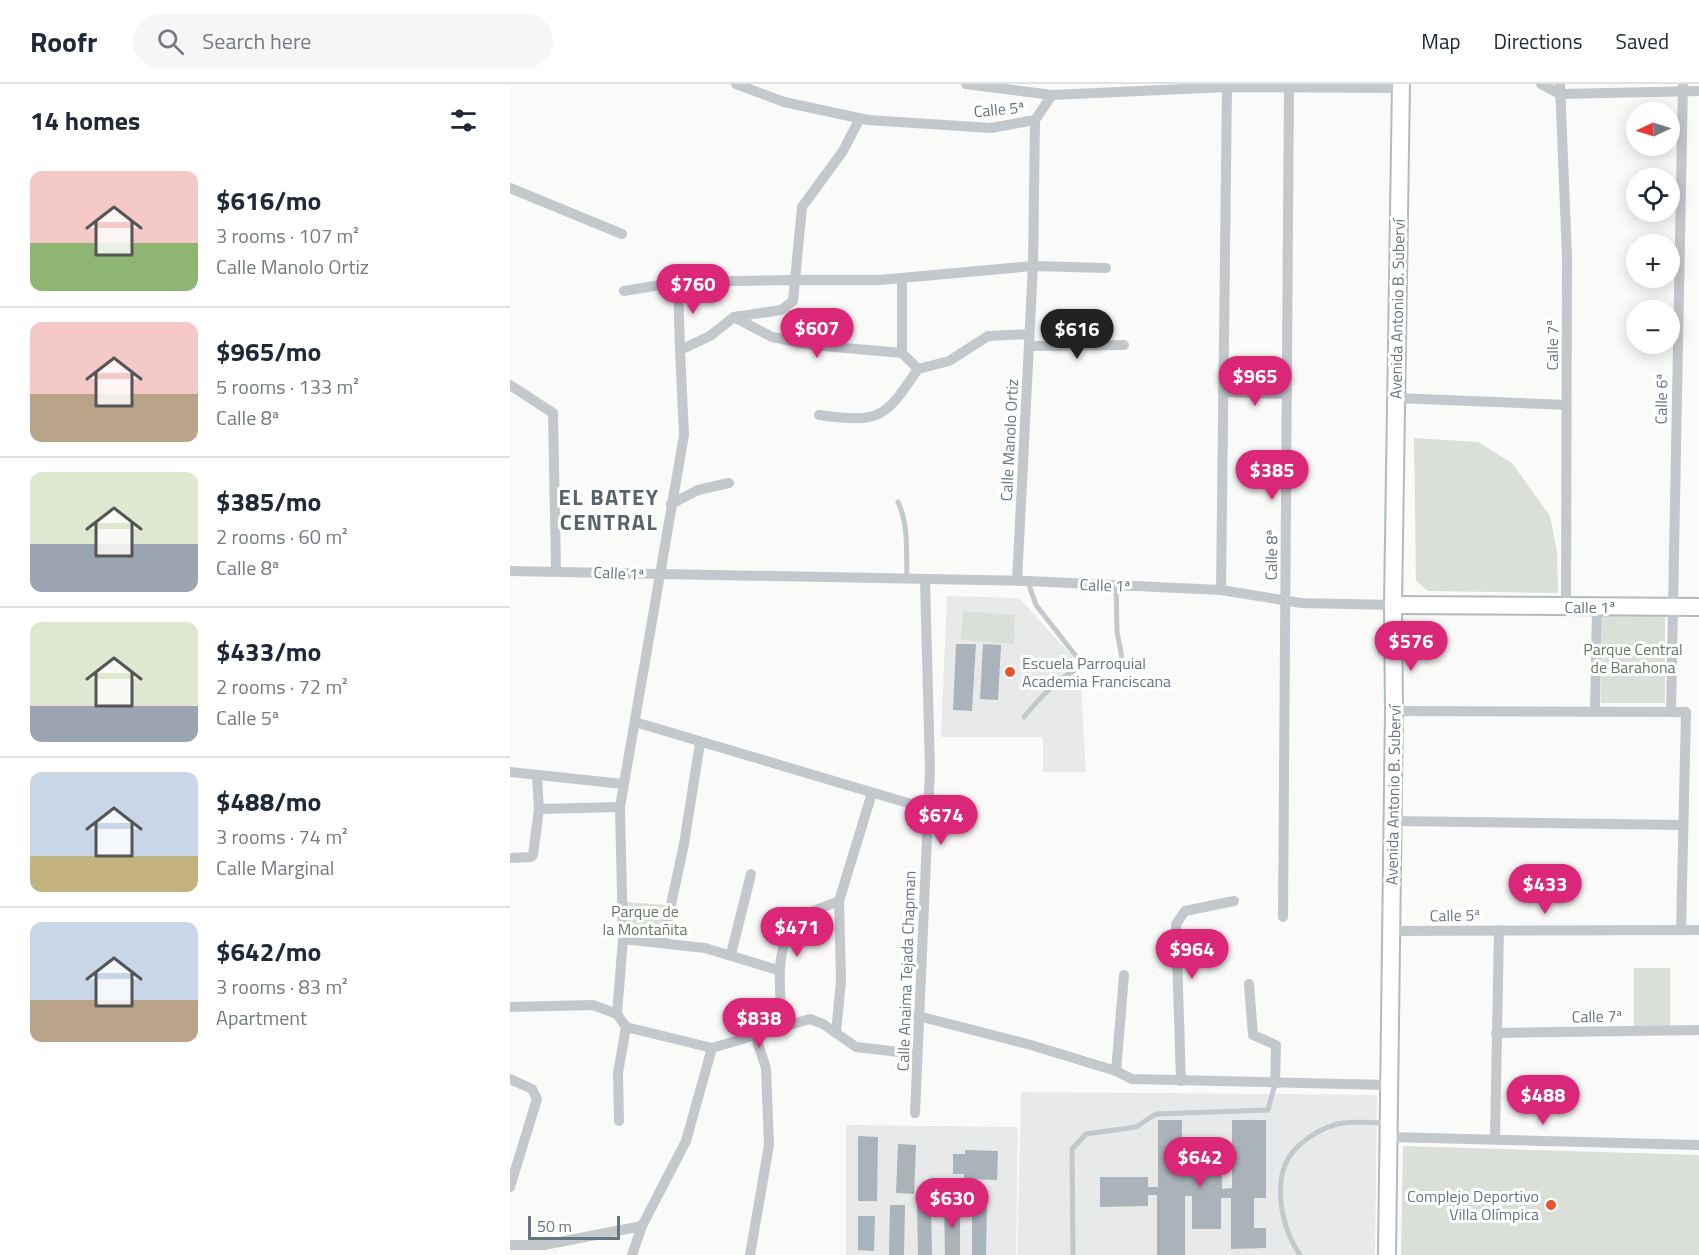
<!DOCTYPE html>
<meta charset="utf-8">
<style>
:root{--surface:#fff;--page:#f6f6f7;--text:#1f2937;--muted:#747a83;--line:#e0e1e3;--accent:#db2777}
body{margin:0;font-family:"Titillium Web",sans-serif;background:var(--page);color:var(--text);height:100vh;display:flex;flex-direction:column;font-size:22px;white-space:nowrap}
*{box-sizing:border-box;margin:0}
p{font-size:20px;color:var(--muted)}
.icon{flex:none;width:33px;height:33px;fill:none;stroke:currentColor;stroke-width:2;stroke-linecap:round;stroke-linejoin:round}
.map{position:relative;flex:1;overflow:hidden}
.side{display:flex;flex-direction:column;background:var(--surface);width:510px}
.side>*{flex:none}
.needle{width:39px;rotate:266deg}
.buttons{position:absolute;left:1116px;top:18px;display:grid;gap:12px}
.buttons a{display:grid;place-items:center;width:54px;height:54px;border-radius:50%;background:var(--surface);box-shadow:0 3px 15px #0003;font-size:30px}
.scale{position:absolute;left:18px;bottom:15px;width:92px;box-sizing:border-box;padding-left:6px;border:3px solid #657683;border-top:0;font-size:16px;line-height:21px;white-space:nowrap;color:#657683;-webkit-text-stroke:4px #fff;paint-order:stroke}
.price{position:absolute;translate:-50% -51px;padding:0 14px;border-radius:21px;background:var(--accent);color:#fff;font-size:20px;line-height:39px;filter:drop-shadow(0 2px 3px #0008)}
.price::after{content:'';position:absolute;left:50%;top:36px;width:18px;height:14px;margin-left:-9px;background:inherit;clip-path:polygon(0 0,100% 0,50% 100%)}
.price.current{background:#222;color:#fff}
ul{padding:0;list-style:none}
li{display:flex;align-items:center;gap:18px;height:150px;padding:0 30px}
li+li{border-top:2px solid var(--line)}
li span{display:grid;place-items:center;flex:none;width:168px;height:120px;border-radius:12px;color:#555}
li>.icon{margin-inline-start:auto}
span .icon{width:72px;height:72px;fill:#fffc;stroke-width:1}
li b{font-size:26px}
h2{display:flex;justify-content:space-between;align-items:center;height:72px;padding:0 30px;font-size:26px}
header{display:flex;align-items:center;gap:36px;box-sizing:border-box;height:84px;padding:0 30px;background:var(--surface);border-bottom:2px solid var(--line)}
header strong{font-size:28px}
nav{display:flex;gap:33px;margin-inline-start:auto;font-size:21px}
.search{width:420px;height:54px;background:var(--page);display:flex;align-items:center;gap:15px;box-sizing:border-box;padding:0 21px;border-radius:33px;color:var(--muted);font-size:22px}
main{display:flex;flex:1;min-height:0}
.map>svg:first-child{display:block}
.built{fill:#e8e9e9}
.green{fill:#dadfd7}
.building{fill:#aab3b9}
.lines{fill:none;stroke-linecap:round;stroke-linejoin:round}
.secondary-casing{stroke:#b3babf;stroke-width:20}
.lane{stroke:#c3c8cc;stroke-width:5}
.street{stroke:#c3c8cc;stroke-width:10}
.secondary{stroke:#fff;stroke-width:16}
.poi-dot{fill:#e4572e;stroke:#fff;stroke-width:2}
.labels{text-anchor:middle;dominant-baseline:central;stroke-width:6;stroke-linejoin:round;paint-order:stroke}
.street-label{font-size:16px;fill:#657683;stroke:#fff}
.park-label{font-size:16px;fill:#687a64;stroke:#fff}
.poi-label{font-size:16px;fill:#657683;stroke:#fff;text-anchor:start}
.district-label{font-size:22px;font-weight:bold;letter-spacing:1.5px;fill:#57646e;stroke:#fff}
</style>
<header>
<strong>Roofr</strong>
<div class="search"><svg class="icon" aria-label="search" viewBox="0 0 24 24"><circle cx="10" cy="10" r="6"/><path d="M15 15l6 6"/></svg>Search here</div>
<nav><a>Map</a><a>Directions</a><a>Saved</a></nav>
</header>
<main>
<section class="side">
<h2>14 homes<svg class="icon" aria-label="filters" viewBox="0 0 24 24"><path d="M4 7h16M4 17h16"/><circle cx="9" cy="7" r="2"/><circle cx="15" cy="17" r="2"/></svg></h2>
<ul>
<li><span style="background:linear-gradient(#f6c9c9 60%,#8fb573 0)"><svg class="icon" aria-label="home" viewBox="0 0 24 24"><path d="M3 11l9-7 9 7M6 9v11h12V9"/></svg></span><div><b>$616/mo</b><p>3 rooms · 107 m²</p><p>Calle Manolo Ortiz</p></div></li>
<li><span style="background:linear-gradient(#f6c9c9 60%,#b9a48a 0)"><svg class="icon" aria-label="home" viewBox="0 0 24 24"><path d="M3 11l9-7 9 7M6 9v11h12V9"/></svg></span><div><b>$965/mo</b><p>5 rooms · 133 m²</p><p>Calle 8ª</p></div></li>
<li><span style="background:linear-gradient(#dfe7d0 60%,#9aa5b1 0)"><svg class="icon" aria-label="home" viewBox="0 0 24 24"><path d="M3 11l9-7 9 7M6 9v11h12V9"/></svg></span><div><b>$385/mo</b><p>2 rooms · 60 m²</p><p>Calle 8ª</p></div></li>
<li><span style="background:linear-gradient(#dfe7d0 70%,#9aa5b1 0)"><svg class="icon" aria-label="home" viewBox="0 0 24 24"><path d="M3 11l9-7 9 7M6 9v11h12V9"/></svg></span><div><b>$433/mo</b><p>2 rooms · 72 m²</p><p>Calle 5ª</p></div></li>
<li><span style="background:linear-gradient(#c9d6e8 70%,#c2b280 0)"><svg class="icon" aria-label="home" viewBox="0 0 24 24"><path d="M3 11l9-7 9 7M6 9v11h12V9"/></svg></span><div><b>$488/mo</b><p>3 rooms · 74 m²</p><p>Calle Marginal</p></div></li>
<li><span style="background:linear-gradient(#c9d6e8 65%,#b9a48a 0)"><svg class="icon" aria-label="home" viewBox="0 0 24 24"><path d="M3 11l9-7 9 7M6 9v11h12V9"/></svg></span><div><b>$642/mo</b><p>3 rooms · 83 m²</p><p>Apartment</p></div></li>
</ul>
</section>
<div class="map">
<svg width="1189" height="1171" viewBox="0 0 1189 1171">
<rect width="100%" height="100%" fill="#fafaf8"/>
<g class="built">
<polygon points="437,512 509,514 562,572 571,603 576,688 533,688 533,653 431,653"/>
<polygon points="511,1008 867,1011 865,1171 507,1171"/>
<polygon points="336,1041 508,1043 506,1171 336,1171"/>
</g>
<g class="green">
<polygon points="904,354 968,358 1002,379 1040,432 1047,468 1048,509 918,507 906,497"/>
<polygon points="453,527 505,531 504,560 451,556"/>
<polygon points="1092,528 1155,529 1155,619 1091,619"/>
<polygon points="116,818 157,821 150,855 116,852"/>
<rect x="1124" y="884" width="36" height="58"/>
<polygon points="893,1062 1189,1071 1189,1171 891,1171"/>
</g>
<g class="building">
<polygon points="446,560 466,560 462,627 443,626"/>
<polygon points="473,560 491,561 488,616 470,615"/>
<polygon points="648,1036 672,1036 672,1090 683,1090 683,1070 711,1070 712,1105 722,1104 722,1036 756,1036 756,1114 744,1114 744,1144 756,1144 756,1164 721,1165 721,1114 711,1114 711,1145 682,1145 682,1112 675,1112 675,1171 647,1171 647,1111 638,1111 638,1122 590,1123 590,1093 638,1093 638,1103 648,1103"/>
<polygon points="348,1052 368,1053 367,1117 348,1117"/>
<polygon points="388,1060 406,1061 404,1110 386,1109"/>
<polygon points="455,1066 488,1067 487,1096 454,1095 454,1090 443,1090 443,1070 455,1070"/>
<polygon points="434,1119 450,1119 450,1171 435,1171"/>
<polygon points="407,1120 421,1120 422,1171 408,1171"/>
<polygon points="462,1120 477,1120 476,1171 462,1171"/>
<polygon points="380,1121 395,1121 394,1171 379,1171"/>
<polygon points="348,1132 365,1132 364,1167 348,1166"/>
</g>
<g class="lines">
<defs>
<g id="secondary">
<polyline points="883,521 1189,523"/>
<polyline points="877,1171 884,627 883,521 891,0"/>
</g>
</defs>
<use href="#secondary" class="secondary-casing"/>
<g class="lane">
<path d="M388,418C399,441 396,470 397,494"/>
<polyline points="518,498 526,521 573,581"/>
<path d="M514,633C532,611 548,595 573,581L583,586L607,581L612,574L607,548L606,501"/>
<polyline points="563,1171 562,1065 576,1050 626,1043 646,1030 758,1026 765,1000"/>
<path d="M790,1171C774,1148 764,1109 775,1081C783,1060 812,1042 833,1039C847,1037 862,1039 876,1039"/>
</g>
<g class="street">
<polyline points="226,0 274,18 358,36 481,44 525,36 542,11"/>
<polyline points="456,0 542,11 717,3 890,4"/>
<polyline points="1031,0 1050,10 1189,7"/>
<polyline points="1050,0 1057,173 1056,522"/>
<polyline points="350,34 333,67 292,123 285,196 369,196 523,182 596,184"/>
<polyline points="0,104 112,150"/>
<polyline points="168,198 170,266"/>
<polyline points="224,233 262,253 302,261 392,269 408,285"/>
<polyline points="519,262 614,261"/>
<polyline points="392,269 392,194"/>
<polyline points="0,301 43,329 46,486"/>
<polyline points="713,308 777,310"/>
<polyline points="886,314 1056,321"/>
<path d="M309,331C371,339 374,335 408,285L439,277L478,252L519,250"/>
<polyline points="161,420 188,406 219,399"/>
<polyline points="0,487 518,497 711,506 791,519 883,521"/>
<polyline points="507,497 523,182 525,36"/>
<polyline points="711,506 717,3"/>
<polyline points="884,627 1176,628 1171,846"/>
<polyline points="1085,627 1087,523"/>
<polyline points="1161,627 1173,0"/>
<polyline points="125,638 418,725"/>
<polyline points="0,688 113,700"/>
<polyline points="29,725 110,723"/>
<polyline points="882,737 1173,741"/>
<polyline points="0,774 21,773 23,771 29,725 27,692"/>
<polyline points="773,833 779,0"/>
<polyline points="880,847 1189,846"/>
<polyline points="113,855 195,864 268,886"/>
<polyline points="153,858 174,760 190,659"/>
<polyline points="221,870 241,790"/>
<polyline points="739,900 743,951 766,961 765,1000"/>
<polyline points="0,923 83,921 107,930 113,855 110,723 174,351 170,266 200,252 224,233 271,226 283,217 285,196 168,198 114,207"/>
<polyline points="107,930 116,943 202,964 300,935 313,940 346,963 407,970"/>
<polyline points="408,932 521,961 606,987 622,995 878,1001"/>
<path d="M273,943C270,910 261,855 294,832C304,825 318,822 329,817"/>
<polyline points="326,949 331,896 329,817 362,709"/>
<polyline points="986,949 1189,946"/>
<polyline points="606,987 614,891"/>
<polyline points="0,995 22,1005 27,1015 0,1103"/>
<polyline points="671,997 666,840 675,827 724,817"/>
<polyline points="405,1029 420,685 415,495"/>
<polyline points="109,1037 108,989 116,943"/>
<polyline points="877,1053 1189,1061"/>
<polyline points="985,1055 989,846"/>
<polyline points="0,1161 34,1161 132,1142"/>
<polyline points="122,1171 132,1142 176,1057 202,964"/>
<polyline points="240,1171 259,1061 256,984 245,951"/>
</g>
<use href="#secondary" class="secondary"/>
</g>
<g class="poi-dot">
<circle cx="500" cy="588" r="6"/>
<circle cx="1041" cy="1121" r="6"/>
</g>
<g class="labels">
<g class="street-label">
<text transform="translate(489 25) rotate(-5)">Calle 5ª</text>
<text transform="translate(887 225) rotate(-89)">Avenida Antonio B. Suberví</text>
<text transform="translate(1042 261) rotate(-90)">Calle 7ª</text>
<text transform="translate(1151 315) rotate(-89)">Calle 6ª</text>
<text transform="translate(499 356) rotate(-87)">Calle Manolo Ortiz</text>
<text transform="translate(761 471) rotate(-89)">Calle 8ª</text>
<text transform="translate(109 489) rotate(3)">Calle 1ª</text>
<text transform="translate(595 501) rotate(2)">Calle 1ª</text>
<text x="1080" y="523">Calle 1ª</text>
<text transform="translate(883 711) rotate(-89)">Avenida Antonio B. Suberví</text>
<text transform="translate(945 831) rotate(-1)">Calle 5ª</text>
<text transform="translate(396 887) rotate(-88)">Calle Anaima Tejada Chapman</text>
<text transform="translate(1087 932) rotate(-1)">Calle 7ª</text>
</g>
<g class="park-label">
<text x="1123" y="565">Parque Central<tspan x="1123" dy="18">de Barahona</tspan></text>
<text x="135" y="827">Parque de<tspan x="135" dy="18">la Montañita</tspan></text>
</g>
<g class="poi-label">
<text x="512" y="579">Escuela Parroquial<tspan x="512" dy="18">Academia Franciscana</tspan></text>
<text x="1029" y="1112" text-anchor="end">Complejo Deportivo<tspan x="1029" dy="18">Villa Olímpica</tspan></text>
</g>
<g class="district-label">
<text x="99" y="413">EL BATEY<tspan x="99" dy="25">CENTRAL</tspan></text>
</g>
</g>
</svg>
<div class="buttons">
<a><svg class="needle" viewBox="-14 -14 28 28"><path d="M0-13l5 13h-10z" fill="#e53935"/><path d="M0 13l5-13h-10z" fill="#747a83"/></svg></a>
<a><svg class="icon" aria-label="locate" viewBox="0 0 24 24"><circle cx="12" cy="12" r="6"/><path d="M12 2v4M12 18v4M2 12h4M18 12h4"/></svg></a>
<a>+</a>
<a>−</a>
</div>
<div class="scale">50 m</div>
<b class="price" style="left:183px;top:231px">$760</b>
<b class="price" style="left:307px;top:275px">$607</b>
<b class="price current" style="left:567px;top:276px">$616</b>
<b class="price" style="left:745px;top:323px">$965</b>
<b class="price" style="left:762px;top:417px">$385</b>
<b class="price" style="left:901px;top:588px">$576</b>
<b class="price" style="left:431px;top:762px">$674</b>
<b class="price" style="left:1035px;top:831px">$433</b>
<b class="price" style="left:287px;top:874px">$471</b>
<b class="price" style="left:682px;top:896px">$964</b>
<b class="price" style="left:249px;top:965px">$838</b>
<b class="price" style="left:1033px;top:1042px">$488</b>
<b class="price" style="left:690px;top:1104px">$642</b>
<b class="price" style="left:442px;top:1145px">$630</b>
</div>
</main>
